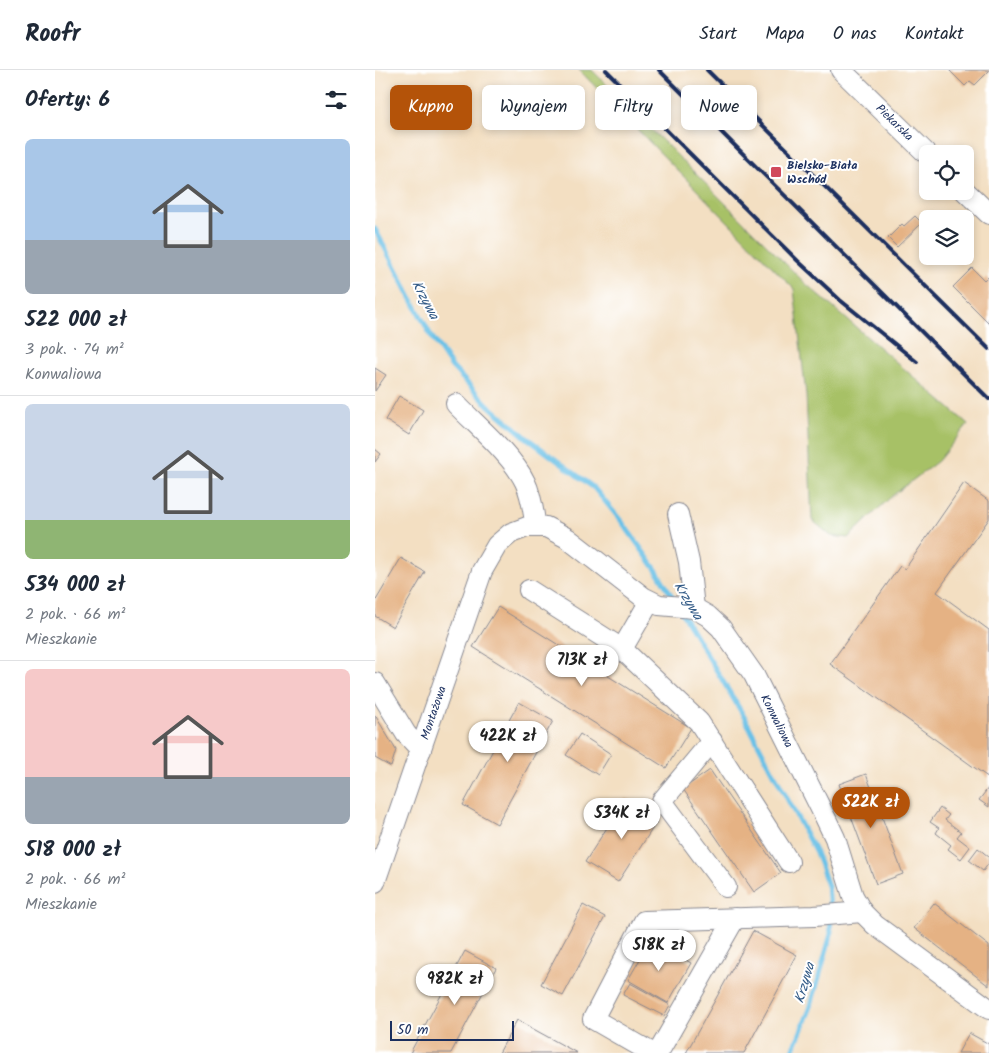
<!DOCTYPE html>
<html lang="pl">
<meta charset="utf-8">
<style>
:root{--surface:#fff;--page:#f2f2f3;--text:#1f2937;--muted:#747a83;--line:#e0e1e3;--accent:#b45309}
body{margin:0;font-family:Kalam,sans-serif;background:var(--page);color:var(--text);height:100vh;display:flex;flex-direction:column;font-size:19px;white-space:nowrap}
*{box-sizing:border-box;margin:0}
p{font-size:16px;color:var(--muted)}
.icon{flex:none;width:28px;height:28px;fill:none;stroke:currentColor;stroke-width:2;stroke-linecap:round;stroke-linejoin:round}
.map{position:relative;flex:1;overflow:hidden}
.side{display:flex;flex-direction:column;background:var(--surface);width:375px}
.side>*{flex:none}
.hud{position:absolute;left:15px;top:15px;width:475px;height:45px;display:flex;gap:10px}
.buttons{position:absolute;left:544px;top:75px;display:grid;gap:10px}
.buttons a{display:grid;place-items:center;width:55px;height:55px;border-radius:8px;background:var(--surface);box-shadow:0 2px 8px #0003;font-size:25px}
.scale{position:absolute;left:15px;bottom:12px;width:124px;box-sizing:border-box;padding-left:5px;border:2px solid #1b2f5e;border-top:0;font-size:14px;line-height:18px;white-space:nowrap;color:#1b2f5e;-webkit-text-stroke:4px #fff;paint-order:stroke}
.price{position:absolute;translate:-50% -42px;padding:0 11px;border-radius:18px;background:#fff;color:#222;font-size:16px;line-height:32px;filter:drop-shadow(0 1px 2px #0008)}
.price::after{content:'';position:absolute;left:50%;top:30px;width:15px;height:11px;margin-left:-8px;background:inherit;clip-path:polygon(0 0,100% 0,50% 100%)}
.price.on{background:var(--accent);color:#fff}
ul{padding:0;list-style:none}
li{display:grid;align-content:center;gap:10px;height:265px;padding:0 25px}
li+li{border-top:1px solid var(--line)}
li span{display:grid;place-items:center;height:155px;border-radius:8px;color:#555}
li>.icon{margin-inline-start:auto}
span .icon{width:90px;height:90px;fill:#fffc;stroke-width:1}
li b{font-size:21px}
h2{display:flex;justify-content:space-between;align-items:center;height:60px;padding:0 25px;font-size:21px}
.chip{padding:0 18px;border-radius:8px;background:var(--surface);box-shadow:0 2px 8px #0003;font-size:18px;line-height:45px}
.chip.on{background:var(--accent);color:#fff}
header{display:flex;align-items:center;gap:30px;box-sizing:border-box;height:70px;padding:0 25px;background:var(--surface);border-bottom:1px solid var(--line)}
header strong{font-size:24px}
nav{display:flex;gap:28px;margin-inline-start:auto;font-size:18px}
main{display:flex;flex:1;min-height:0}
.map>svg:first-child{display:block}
.green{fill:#a7c166;stroke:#617862}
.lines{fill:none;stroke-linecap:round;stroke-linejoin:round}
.stream{stroke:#6ac1e7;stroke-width:5}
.building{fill:#e5b284}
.minor-casing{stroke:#878790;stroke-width:22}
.minor{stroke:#fff;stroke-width:20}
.rail{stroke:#1b2f5e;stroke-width:4}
.poi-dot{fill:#d1495b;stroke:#fff;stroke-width:2}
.labels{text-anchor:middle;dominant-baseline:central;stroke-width:4;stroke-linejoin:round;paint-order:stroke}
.street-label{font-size:12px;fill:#1b2f5e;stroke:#fff}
.poi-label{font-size:12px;font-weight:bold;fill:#1b2f5e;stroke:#fff;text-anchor:start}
.water-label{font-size:14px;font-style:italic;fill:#335b87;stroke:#fff}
</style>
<header>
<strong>Roofr</strong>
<nav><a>Start</a><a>Mapa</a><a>O nas</a><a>Kontakt</a></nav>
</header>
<main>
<section class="side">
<h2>Oferty: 6<svg class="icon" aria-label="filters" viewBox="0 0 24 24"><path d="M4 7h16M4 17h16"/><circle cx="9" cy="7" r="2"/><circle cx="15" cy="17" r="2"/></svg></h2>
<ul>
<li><span style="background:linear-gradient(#a9c7e8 65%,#9aa5b1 0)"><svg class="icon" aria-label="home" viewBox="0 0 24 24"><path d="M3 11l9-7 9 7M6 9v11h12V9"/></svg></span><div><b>522 000 zł</b><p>3 pok. · 74 m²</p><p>Konwaliowa</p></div></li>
<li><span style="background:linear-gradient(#c9d6e8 75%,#8fb573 0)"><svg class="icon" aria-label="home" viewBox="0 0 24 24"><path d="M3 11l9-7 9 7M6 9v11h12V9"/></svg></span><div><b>534 000 zł</b><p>2 pok. · 66 m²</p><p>Mieszkanie</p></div></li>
<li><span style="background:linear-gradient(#f6c9c9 70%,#9aa5b1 0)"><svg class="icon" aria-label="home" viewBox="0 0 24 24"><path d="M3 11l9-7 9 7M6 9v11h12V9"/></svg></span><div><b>518 000 zł</b><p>2 pok. · 66 m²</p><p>Mieszkanie</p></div></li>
</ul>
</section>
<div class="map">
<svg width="614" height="983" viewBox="0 0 614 983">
<rect width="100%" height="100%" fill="#fff"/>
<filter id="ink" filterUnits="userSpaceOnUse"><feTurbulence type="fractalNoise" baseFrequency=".02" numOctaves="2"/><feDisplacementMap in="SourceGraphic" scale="10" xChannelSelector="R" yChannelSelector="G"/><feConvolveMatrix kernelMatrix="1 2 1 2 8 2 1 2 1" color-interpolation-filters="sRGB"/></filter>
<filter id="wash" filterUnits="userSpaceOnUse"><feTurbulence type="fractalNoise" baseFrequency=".0096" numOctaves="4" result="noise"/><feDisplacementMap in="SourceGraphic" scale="20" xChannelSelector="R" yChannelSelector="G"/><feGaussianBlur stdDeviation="1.12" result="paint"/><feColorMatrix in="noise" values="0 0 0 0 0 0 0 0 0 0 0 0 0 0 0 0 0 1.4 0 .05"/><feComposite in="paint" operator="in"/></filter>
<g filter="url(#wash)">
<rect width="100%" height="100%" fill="#f3dfc2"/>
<polygon class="green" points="204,0 217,0 431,214 593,354 563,391 517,426 473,468 456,466 437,450 431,325 419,219"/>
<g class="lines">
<g class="stream">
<polyline points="0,159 55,264 77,297 113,335 152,368 219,418 247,452 282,501 300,531"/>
<polyline points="307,543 367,643 442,785 453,816 455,839"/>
<polyline points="417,983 435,939 456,864 455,848"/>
</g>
</g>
<g id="blocks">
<g class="building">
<polygon points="574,0 614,0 614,1 600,15 595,11 590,16"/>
<polygon points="540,146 547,153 522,177 513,168 527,154 529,156"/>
<polygon points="597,198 609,210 612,207 614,209 614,253 578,217"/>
<polygon points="0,298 11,305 0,321"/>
<polygon points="24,326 48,340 34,365 10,350"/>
<polygon points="0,379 6,384 0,392"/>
<polygon points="589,413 614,431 614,449 562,522 614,560 614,708 455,594 525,496 530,499"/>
<polygon points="26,488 50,502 18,557 0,546 0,532"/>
<polygon points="123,537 316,658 291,698 98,577"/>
<polygon points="144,632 178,651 122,754 88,735"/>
<polygon points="0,645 21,680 16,697 0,688"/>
<polygon points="205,664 236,684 223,705 191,685"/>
<polygon points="335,700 406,803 379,822 308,719"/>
<polygon points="491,704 528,804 501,814 464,714"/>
<polygon points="614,717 614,737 604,730"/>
<polygon points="251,728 283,750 243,812 210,792"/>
<polygon points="565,738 574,745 570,750 586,762 582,767 595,777 586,789 573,779 576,775 561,763 564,758 555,752"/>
<polygon points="603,778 614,787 614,793 608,801 594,790"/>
<polygon points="559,833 614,876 614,916 539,858"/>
<polygon points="208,835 230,847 188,926 166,914"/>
<polygon points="378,861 422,885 369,983 311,983"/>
<polygon points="276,870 316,893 293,933 253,910"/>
<polygon points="90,881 121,898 76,983 35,983"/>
<polygon points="255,913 295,935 289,946 248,925"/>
<polygon points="142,950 202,983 124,983"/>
<polygon points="594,963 614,974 614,983 583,983"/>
</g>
</g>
</g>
<g filter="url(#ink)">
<use href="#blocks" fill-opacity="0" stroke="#878790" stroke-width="1"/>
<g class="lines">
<defs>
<g id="minor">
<path id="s1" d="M466,0L552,84"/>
<polyline points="590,121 614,144"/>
<path d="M81,334C102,356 137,385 150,412C157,426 158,441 161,457"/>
<polyline points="303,444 314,492 319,538"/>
<polyline points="154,520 247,579 324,652 414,792"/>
<polyline points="247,579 275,531"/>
<polyline points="0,613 31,664 46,680"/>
<polyline points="337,671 287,731 351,817"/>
<path id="s2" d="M0,812L107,501L122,475L136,463L152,457H171L192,468L268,527L284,535L319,538L333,546L346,558L379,605L450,747L460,768L478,826L487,842L500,855L614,939"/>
<polyline points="277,983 218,949 269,851 439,846 487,842"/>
<polyline points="283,983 360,848"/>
</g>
</defs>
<use href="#minor" class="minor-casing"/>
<use href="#minor" class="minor"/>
<g class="rail">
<polyline points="231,0 423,191 465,230 542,292"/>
<polyline points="284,0 614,329"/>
<polyline points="332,0 614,279"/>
</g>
</g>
</g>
<rect class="poi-dot" x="395" y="96" width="12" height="12" rx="2.5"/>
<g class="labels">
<g class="street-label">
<text stroke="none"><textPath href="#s1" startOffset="75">Piekarska</textPath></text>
<text stroke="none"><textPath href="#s2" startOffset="179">Montażowa</textPath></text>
<text stroke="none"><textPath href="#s2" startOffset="729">Konwaliowa</textPath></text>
</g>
<g class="poi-label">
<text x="412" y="95">Bielsko-Biała<tspan x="412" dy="14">Wschód</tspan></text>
</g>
<g class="water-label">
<text transform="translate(50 230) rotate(62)">Krzywa</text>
<text transform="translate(313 531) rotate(59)">Krzywa</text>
<text transform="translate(430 913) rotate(-74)">Krzywa</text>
</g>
</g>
</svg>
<div class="buttons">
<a><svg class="icon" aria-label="locate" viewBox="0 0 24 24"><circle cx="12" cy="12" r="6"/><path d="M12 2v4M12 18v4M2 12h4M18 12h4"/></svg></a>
<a><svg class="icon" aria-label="layers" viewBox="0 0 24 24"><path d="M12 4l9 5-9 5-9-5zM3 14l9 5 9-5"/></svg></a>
</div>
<div class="scale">50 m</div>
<b class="price" style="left:207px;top:617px">713K zł</b>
<b class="price" style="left:133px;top:693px">422K zł</b>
<b class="price on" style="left:496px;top:759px">522K zł</b>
<b class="price" style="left:247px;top:770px">534K zł</b>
<b class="price" style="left:284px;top:902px">518K zł</b>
<b class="price" style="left:80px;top:936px">982K zł</b>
<div class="hud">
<a class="chip on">Kupno</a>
<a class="chip">Wynajem</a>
<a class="chip">Filtry</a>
<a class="chip">Nowe</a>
</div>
</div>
</main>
